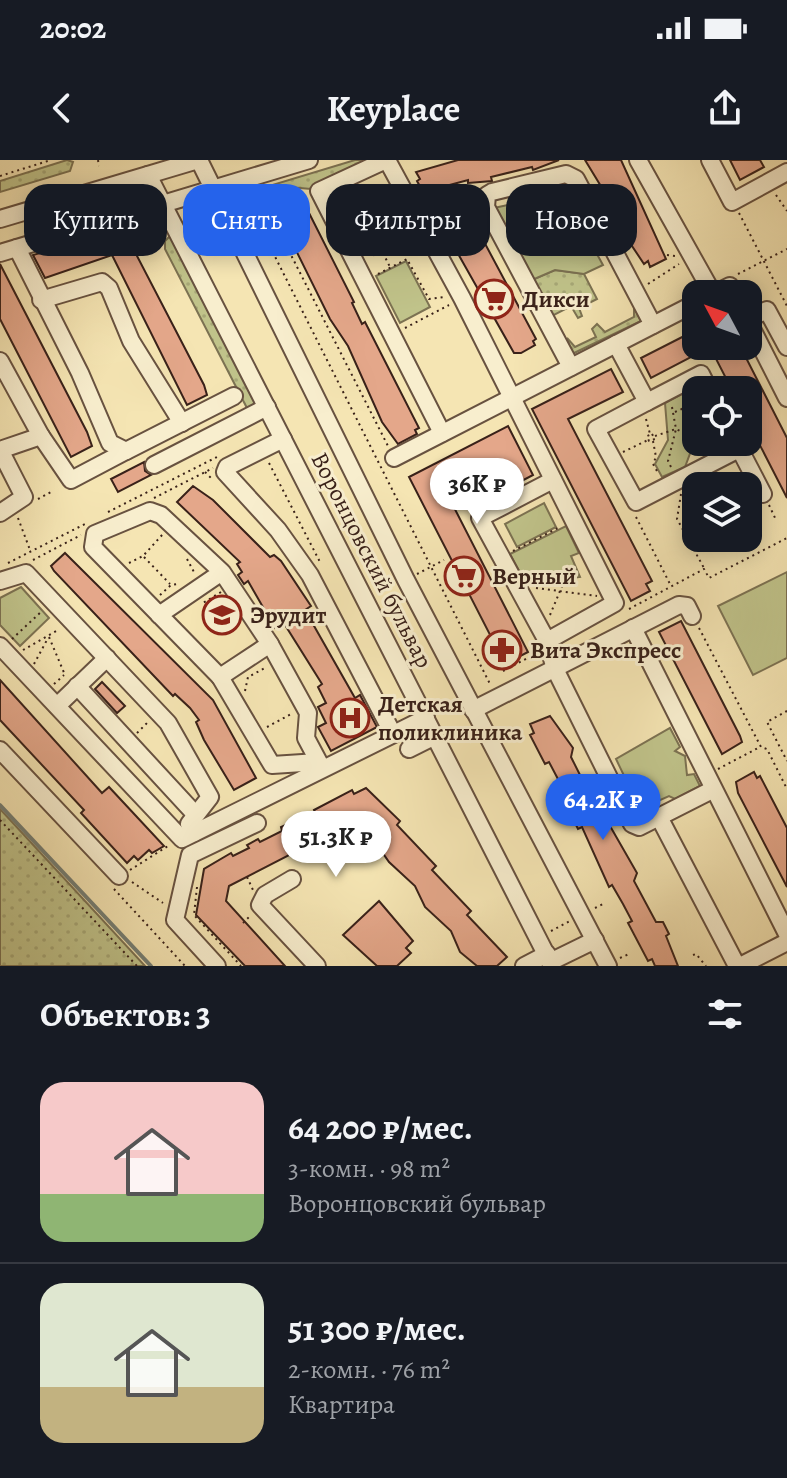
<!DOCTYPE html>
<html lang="ru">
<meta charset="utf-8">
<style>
:root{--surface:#171b24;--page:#20242c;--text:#f1f3f6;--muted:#9ea1a6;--line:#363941;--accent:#2563eb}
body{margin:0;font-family:Alegreya,serif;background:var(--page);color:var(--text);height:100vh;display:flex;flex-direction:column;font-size:30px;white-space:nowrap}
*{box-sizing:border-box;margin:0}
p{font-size:26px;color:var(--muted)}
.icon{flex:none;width:44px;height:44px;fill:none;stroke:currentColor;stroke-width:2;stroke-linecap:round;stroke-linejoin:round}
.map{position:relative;height:806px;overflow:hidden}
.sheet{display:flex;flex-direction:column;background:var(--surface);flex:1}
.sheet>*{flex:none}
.top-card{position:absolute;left:24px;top:24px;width:740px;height:72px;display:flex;gap:16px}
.needle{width:52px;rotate:311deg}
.controls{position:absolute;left:682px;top:120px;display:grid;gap:16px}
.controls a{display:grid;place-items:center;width:80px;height:80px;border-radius:16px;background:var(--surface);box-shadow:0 4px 20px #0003;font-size:40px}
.price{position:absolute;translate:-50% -68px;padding:0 18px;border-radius:28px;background:#fff;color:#222;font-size:26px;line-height:52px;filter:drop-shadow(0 2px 4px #0008)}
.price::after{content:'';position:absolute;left:50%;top:48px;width:24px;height:18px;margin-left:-12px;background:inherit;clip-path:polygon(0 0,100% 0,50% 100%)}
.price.current{background:var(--accent);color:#fff}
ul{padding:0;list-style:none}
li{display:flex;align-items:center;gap:24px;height:200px;padding:0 40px}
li+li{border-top:2px solid var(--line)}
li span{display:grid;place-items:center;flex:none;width:224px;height:160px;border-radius:24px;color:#555}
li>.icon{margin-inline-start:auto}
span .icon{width:96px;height:96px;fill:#fffc;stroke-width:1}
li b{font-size:34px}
h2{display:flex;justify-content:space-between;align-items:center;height:96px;padding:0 40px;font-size:34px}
.tag{padding:0 28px;border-radius:24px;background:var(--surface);box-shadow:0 4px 20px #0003;font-size:28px;line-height:72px}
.tag.current{background:var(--accent);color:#fff}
.status{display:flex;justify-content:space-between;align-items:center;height:56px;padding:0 40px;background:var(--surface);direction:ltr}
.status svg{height:22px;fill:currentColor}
header{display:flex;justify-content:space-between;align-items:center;height:104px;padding:0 40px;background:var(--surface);font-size:36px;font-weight:700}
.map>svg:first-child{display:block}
.grass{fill:url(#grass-dots);stroke:#7c7252;stroke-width:2}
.park{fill:#c0c38a;stroke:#7c7252;stroke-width:2}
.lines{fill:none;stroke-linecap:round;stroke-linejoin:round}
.stream{stroke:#757f75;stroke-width:4}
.building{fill:#e4a78a;stroke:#392119;stroke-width:2}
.minor-casing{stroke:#685240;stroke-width:20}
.path{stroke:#392119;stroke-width:2;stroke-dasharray:2 4;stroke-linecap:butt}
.minor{stroke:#f8eece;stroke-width:16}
.labels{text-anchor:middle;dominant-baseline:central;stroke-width:6;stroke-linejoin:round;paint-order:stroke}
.poi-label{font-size:24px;font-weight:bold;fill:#392119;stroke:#f8eece;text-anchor:start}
.street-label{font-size:24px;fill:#392119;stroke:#f8eece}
</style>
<div class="status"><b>20:02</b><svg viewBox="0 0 49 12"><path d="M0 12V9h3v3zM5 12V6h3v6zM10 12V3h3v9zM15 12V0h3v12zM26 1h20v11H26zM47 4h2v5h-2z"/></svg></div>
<header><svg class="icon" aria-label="back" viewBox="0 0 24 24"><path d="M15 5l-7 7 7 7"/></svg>Keyplace<svg class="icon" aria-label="share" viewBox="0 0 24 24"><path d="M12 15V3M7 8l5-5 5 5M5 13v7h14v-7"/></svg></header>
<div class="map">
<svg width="787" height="806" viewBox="0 0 787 806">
<defs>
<pattern id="grass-dots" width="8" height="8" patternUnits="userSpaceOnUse" patternTransform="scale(2)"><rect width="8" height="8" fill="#c0c38a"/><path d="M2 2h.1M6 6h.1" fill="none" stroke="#a6a776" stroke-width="1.8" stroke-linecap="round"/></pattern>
</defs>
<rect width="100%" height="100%" fill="#f5e5b3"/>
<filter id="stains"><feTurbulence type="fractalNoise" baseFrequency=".0025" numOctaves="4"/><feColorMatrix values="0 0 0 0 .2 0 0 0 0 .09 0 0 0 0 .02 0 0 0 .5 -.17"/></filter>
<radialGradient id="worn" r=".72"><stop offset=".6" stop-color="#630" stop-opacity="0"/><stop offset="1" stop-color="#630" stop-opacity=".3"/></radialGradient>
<g class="grass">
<polygon points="67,0 73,2 70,11 0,32 0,21"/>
<polygon points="355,0 367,0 311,29 289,27 265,39 259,29"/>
<polygon points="173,73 257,241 248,250 165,89 165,81"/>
<polygon points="555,110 584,114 597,139 579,148 582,156 578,158 571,146 552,156 532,120"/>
<polygon points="634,146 641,161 572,194 567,178 575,187 596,177 592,169 597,164 605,172 634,157"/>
<polygon points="0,649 145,806 0,806"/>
</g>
<g class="park">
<polygon points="563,33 603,105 584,114 555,110 532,120 494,48"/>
<polygon points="406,101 430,147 400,163 376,116"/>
<polygon points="694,227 701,230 696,230 696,282 705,282 691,291 685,307 662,317 655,304 668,280 665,243"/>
<polygon points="544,343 556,367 517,387 505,364"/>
<polygon points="566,366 579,393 571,396 580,417 526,424 510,394"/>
<polygon points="787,412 787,498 753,515 718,446"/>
<polygon points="21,427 49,458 20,486 0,465 0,438"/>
<polygon points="670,568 680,587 675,591 685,596 687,615 694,614 700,626 675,639 669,636 640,649 616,599"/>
</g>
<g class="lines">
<polyline class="stream" points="0,645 151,806"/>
</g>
<g class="building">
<polygon points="458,0 559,0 533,10 532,7 491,17 492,21 468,23 468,20 446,26 468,67 468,62 479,81 482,78 536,179 533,181 535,185 521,193 514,193 417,21 420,19 416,12"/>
<polygon points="585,0 621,0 666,99 650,107 648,101 644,104 624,74 613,53 616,51"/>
<polygon points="730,0 760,0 764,7 740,20"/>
<polygon points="294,37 302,46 305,45 354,142 352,143 362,164 365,162 419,268 415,270 417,274 398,284 382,262 348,186 330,159 277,52 286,47 284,43"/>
<polygon points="123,69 204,225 207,235 187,245 112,95 45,118 33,95"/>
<polygon points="0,104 87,272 92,286 71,297 0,159"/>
<polygon points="696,170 696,186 740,186 787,278 787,338 748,262 748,230 732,230 710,187 651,218 641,198"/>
<polygon points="611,209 623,232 568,259 652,421 646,424 650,431 631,441 532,249"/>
<polygon points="508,266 533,315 491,337 473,303 440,320 528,492 505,504 409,317"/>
<polygon points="144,302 145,311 151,315 118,332 111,319"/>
<polygon points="193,326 213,340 270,397 274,395 281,401 311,446 305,450 355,538 360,535 377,567 331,591 318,567 326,563 318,547 326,543 318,527 322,524 285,465 275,468 248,421 244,424 238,415 242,412 237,404 240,402 177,342"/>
<polygon points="65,393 213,540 256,618 234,630 204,580 196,562 199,560 190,548 175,534 173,536 54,411 51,406"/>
<polygon points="681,461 740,576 742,582 722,594 659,472"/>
<polygon points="0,520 102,633 109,627 164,686 152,693 149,690 138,700 134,696 127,703 81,653 84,650 0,560"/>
<polygon points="102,522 125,546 117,553 95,529"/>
<polygon points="550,556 573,588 571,597 592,639 599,639 605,651 602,652 637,713 634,721 656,762 663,762 669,774 666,776 678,806 655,806 652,799 648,801 628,763 632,761 623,744 612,725 609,727 582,667 578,669 563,639 567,637 559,621 549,602 545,604 530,575 534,573 530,564"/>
<polygon points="754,612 757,618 760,616 787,668 787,727 738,633 736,622"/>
<polygon points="366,628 400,661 397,665 436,706 432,710 471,751 467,755 507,797 497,806 477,806 460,792 451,771 425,747 415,726 389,702 380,689 383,685 359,659 229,726 226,741 285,806 245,806 196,755 204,709 231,693 233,696 249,688 247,685 258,679 260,682 282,671 281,667 292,662 294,665 316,654 314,650 352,630 354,634"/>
<polygon points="379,741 413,781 406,788 411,793 397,806 377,806 343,775"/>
</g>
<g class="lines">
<defs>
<g id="minor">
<polyline points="199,0 406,420 608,806"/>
<polyline points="386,0 319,31 442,273"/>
<polyline points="387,0 462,138 615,443 547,481"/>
<polyline points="638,0 713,134"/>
<polyline points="710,0 732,42 787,12"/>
<polyline points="148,15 552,806"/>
<polyline points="0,59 198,0"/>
<polyline points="17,88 80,213 110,283 126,291 234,236"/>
<polyline points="0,93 309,0"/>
<polyline points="714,134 730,126 734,134"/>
<polyline points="41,140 102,122 109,128 131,181 182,263"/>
<polyline points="748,159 767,150 787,187"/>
<polyline points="748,161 787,238"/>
<polyline points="616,184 647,242 596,269 636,342 739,289"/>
<polyline points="0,201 41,276"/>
<polyline points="571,207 486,47 487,35 492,32 566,14 576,19 653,165"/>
<polyline points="647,242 701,214 709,230"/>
<polyline points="283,279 227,307 225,312 278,370 310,415 393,574"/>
<polyline points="736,282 763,334"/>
<polyline points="0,290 41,276 71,320 126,291"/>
<polyline points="394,298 696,143"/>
<polyline points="154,305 267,247"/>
<polyline points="553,320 480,358 547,481 555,509 632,664 639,667 712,630"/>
<polyline points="0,353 24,337 0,290"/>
<polyline points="0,421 26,413 168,563 210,637 189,664 194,673"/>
<polyline points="159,455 222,412 270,484 220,517 93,387 95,374 150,351 161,355 222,412"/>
<polyline points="633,468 787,774"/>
<polyline points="270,484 308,553 306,578 322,608"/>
<polyline points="0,486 182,679 426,558"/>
<polyline points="220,517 272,605 318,602"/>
<polyline points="77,526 195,654"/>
<polyline points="57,546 107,498"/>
<polyline points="473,550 679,445 687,446 692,456"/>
<polyline points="409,589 435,576"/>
<polyline points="0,590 119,716"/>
<polyline points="659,657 737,806"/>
<polyline points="292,719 265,735 260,745 317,806"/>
<polyline points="550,802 595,780"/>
<polyline points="217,806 175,760 190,695 257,663"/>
<polyline points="524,806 547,794"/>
<polyline points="740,806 787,782"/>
</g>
</defs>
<use href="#minor" class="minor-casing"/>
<g class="path">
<polyline points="98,0 99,6"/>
<polyline points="0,16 51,0"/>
<polyline points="259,32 388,286"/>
<polyline points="243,33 490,524"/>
<polyline points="776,35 787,51"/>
<polyline points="252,50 264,44"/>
<polyline points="343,50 347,48 363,77"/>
<polyline points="739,53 787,146"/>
<polyline points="366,62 382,91"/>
<polyline points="362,83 366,61 379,33"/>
<polyline points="368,94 372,96 382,91 390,107"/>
<polyline points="667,95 676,96"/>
<polyline points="378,114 407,99 429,139 444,137"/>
<polyline points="738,114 787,89"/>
<polyline points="648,124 679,104"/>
<polyline points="405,168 449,145"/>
<polyline points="691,234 695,242 694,282"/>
<polyline points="672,247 676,269 668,301 672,309"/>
<polyline points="675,252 695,243"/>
<polyline points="646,259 650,274"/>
<polygon points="652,274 655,279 649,281 647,276"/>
<polyline points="655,276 676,269 686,274 699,294"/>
<polyline points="653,281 656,297 653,304 658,313"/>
<polyline points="623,292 648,280"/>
<polyline points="269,303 321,404"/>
<polyline points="205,312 213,320"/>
<polyline points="681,334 677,359 704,408"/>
<polyline points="154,338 213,308"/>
<polyline points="38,339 51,332"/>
<polyline points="769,345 776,360"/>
<polyline points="108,352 217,297"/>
<polyline points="636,357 671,426"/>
<polyline points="18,358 30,390"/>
<polyline points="513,391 560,367"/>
<polyline points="144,397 170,424"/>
<polyline points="187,399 195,414"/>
<polyline points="33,400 81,375"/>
<polyline points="8,403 85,364"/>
<polyline points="129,403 143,396 163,374"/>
<polyline points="417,414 444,400"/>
<polyline points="536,428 597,436"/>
<polyline points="221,432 203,443 222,472 238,461"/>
<polyline points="378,434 393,426"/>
<polyline points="160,435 171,425 178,424"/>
<polyline points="629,449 704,409 709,418 787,378"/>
<polyline points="550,455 565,419"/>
<polyline points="699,468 761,587 767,589 787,629"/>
<polyline points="49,477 65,515"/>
<polyline points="12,479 42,451"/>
<polyline points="23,490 58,470"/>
<polyline points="34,504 48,478"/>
<polyline points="503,511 537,493"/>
<polyline points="54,524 64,515"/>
<polyline points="245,531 248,517 265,508"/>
<polyline points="787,551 767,562 787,601"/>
<polyline points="267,567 293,553"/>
<polyline points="137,573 147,563"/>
<polyline points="718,609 758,588"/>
<polyline points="0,660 137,806"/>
<polyline points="130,710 168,686"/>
<polyline points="247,717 253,730"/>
<polyline points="132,722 163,743"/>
<polyline points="197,727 194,755 241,806"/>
<polyline points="114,729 185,806"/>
<polyline points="595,748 603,744"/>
<polyline points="243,763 251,755"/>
<polyline points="551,771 570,761"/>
<polyline points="693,795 696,794 706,806"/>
<polyline points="620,798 629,794"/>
</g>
<use href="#minor" class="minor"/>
</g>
<defs>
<symbol id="supermarket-ring" viewBox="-11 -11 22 22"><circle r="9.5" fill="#f8eece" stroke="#8f2418" stroke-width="1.5"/><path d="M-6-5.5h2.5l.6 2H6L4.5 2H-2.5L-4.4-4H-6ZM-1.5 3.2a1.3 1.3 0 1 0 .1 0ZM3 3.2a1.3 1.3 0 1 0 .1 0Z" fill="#8f2418"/></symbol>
<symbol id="school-ring" viewBox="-11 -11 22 22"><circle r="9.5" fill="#f8eece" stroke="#8f2418" stroke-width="1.5"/><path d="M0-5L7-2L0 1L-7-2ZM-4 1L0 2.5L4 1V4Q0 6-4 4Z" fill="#8f2418"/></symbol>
<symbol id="pharmacy-ring" viewBox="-11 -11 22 22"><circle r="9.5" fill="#f8eece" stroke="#8f2418" stroke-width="1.5"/><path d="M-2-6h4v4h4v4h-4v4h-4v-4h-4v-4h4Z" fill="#8f2418"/></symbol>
<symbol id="hospital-ring" viewBox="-11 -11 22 22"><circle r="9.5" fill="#f8eece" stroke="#8f2418" stroke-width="1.5"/><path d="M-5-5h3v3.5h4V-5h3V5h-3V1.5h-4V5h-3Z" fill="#8f2418"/></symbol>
</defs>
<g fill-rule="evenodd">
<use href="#supermarket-ring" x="472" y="117" width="44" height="44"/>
<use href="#supermarket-ring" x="442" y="394" width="44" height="44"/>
<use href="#school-ring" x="200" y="433" width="44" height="44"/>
<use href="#pharmacy-ring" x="480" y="468" width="44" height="44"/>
<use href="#hospital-ring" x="328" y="536" width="44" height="44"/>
</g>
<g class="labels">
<g class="poi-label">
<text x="522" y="139">Дикси</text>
<text x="492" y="416">Верный</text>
<text x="250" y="455">Эрудит</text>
<text x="530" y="490">Вита Экспресс</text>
<text x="378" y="544">Детская<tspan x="378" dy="28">поликлиника</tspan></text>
</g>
<g class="street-label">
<text transform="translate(372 400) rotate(63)">Воронцовский бульвар</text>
</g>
</g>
<rect width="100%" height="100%" filter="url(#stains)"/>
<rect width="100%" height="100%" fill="url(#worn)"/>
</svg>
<div class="controls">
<a><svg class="needle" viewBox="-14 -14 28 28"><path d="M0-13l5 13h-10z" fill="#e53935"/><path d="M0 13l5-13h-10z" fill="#9ea1a6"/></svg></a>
<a><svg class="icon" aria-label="locate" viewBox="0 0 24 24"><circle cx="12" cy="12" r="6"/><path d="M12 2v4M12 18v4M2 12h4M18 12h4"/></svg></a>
<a><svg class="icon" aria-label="layers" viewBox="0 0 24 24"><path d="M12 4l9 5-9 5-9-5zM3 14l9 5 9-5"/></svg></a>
</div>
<b class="price" style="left:477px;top:366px">36K ₽</b>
<b class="price current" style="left:603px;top:682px">64.2K ₽</b>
<b class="price" style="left:336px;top:719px">51.3K ₽</b>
<div class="top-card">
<a class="tag">Купить</a>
<a class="tag current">Снять</a>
<a class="tag">Фильтры</a>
<a class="tag">Новое</a>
</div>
</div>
<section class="sheet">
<h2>Объектов: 3<svg class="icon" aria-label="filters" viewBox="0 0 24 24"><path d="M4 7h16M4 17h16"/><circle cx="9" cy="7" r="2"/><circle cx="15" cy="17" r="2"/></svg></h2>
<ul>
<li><span style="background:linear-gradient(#f6c9c9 70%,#8fb573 0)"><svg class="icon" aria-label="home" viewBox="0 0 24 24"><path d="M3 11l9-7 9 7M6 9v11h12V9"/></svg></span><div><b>64 200 ₽/мес.</b><p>3-комн. · 98 m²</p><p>Воронцовский бульвар</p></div></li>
<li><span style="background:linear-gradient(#dfe7d0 65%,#c2b280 0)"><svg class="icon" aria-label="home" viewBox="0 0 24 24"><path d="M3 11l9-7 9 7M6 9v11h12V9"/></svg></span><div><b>51 300 ₽/мес.</b><p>2-комн. · 76 m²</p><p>Квартира</p></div></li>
</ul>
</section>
